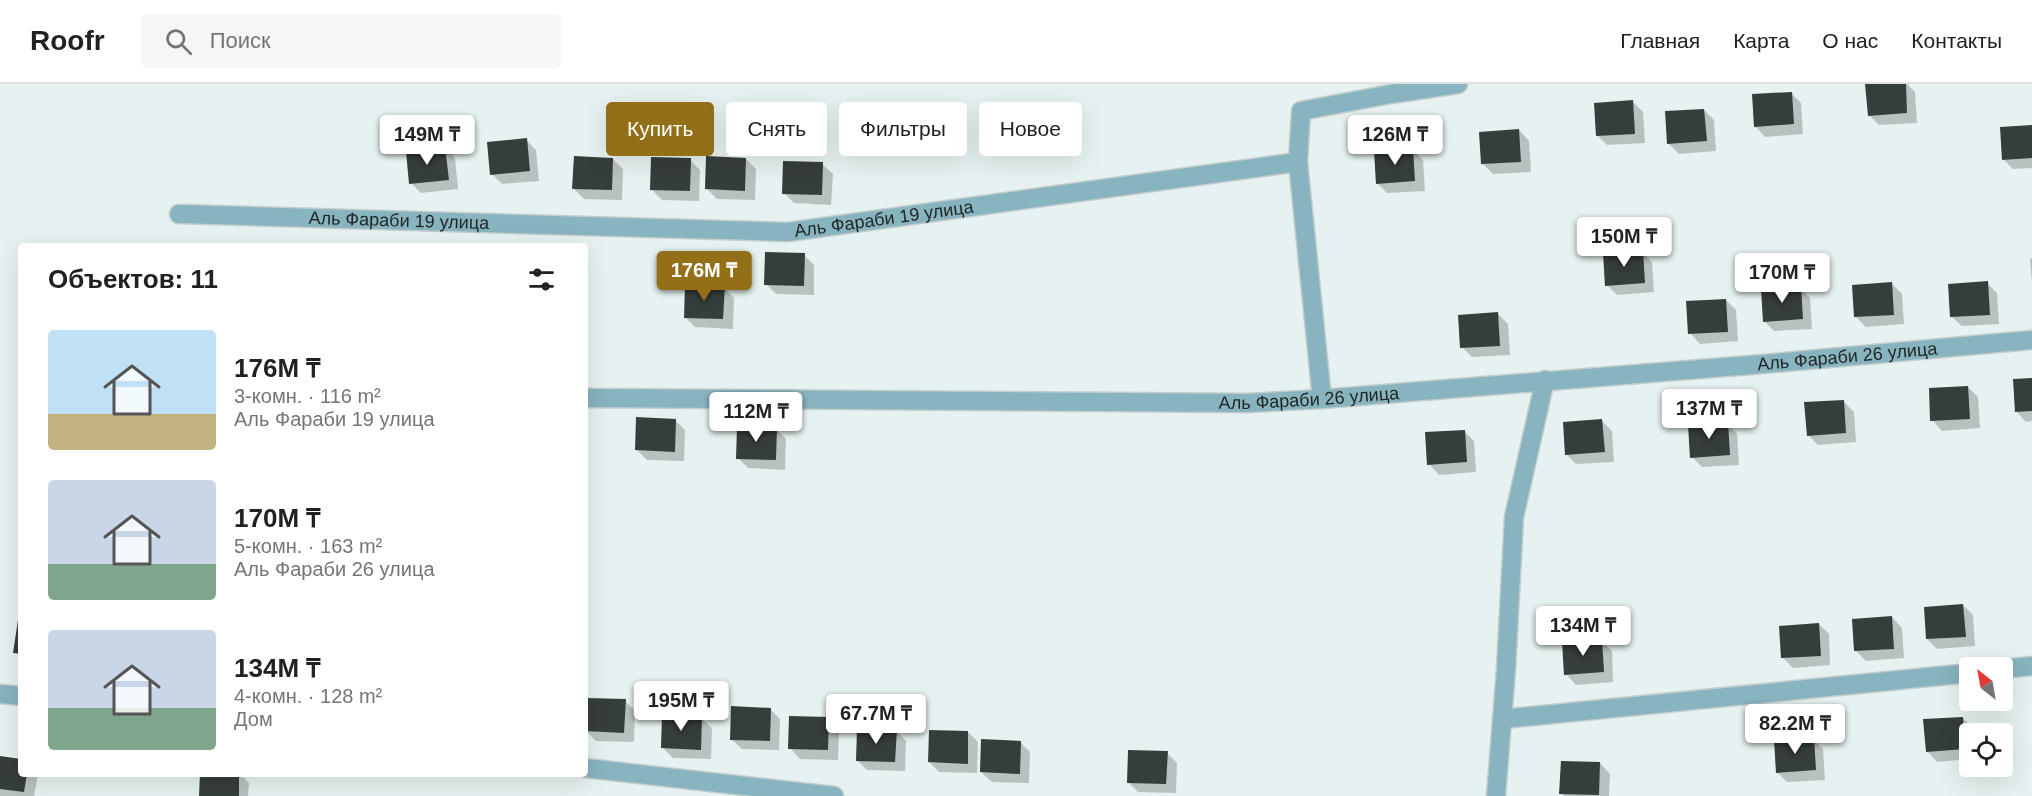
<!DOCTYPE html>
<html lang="ru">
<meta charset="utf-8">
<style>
:root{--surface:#fff;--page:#f6f6f6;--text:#202124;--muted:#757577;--line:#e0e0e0;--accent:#937017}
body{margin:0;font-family:Arial,sans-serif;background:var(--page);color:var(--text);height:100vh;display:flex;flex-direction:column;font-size:22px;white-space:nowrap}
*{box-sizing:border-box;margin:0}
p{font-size:20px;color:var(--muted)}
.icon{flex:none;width:33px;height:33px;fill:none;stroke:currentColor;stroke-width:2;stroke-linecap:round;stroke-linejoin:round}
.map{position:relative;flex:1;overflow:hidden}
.details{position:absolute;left:18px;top:159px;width:570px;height:534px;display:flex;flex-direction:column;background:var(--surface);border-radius:6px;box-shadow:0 6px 24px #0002}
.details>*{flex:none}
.guide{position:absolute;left:606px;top:18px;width:570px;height:54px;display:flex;gap:12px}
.needle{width:39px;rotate:329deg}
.fabs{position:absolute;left:1959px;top:573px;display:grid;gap:12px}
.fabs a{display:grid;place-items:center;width:54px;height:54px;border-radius:6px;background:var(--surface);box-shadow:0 6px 24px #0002;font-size:30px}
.price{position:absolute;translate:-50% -51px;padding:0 14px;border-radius:6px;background:#fff;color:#222;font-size:20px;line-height:39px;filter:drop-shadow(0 2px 3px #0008)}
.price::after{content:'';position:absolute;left:50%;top:36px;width:18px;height:14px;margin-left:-9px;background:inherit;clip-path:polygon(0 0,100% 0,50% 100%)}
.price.on{background:var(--accent);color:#fff}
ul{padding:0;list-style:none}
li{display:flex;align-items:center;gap:18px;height:150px;padding:0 30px}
li span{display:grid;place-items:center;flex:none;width:168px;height:120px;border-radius:6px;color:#555}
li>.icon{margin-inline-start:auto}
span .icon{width:72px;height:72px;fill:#fffc;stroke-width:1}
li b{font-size:26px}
h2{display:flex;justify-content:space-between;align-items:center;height:72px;padding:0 30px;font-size:26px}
.tag{padding:0 21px;border-radius:6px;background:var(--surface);box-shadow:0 6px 24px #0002;font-size:21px;line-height:54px}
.tag.on{background:var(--accent);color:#fff}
header{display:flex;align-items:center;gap:36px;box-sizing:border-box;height:84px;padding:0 30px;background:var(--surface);border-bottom:2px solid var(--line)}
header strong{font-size:28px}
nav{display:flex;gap:33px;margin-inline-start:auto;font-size:21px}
.search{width:420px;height:54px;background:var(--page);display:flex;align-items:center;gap:15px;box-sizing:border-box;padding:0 21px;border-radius:6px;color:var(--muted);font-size:22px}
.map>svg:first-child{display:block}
.shadow{fill:#0003}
.building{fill:#363e3b}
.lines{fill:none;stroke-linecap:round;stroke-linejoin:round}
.minor-casing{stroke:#c3cdcc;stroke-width:21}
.minor{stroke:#87b4bf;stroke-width:18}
.labels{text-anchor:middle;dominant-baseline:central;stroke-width:6;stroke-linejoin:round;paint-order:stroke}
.street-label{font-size:18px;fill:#222726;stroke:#f3fffe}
</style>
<header>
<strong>Roofr</strong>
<div class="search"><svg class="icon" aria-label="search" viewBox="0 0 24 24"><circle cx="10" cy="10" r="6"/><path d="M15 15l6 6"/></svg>Поиск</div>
<nav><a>Главная</a><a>Карта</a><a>О нас</a><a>Контакты</a></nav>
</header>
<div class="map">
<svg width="2032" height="712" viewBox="0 0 2032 712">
<rect width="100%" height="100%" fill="#e6f2f1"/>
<g class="shadow">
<polygon points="1867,0 1907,0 1915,8 1917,39 1879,41 1869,31"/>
<polygon points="1791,9 1801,19 1803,50 1765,53 1755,42"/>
<polygon points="1633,18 1643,28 1645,59 1607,61 1597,51"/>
<polygon points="1704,26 1714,36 1716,67 1679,70 1668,59"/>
<polygon points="2032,42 2032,84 2013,85 2003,75"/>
<polygon points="1519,46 1529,57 1531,88 1493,90 1483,80"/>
<polygon points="526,56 536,66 539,97 502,100 492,90"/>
<polygon points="445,64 455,74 458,105 421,109 411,99"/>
<polygon points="1413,66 1423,76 1425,107 1387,109 1377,99"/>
<polygon points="613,75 623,85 622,116 584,115 574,105"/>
<polygon points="746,75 756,85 755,116 717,115 707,105"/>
<polygon points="690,76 700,86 699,117 662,116 652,106"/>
<polygon points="822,80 833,90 831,121 794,119 784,109"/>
<polygon points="1642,168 1652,178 1654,208 1617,211 1607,201"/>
<polygon points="804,171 814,181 814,211 776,210 766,200"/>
<polygon points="2032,174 2032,198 2030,175"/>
<polygon points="1987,199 1997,209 1999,240 1962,242 1951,232"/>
<polygon points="1892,200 1902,210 1904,240 1866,243 1856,233"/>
<polygon points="724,204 734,214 733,245 695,243 685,233"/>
<polygon points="1800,204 1810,214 1812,245 1774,247 1764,237"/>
<polygon points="1726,216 1736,226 1738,257 1700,260 1690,249"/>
<polygon points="1498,230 1508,240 1510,271 1472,273 1462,263"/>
<polygon points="2032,295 2032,337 2026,338 2016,327"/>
<polygon points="1968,303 1978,313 1980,344 1942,347 1932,336"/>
<polygon points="1844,318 1854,328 1856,358 1818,361 1808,351"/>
<polygon points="21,323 21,340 19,338"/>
<polygon points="675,336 685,346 684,377 647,376 637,366"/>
<polygon points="1602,337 1612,347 1614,378 1576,380 1566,370"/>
<polygon points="1727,340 1737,350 1739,381 1702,383 1692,373"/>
<polygon points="776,345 786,355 785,386 748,384 738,374"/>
<polygon points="1464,347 1474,357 1476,388 1439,391 1429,380"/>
<polygon points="1963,521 1973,531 1975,562 1937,565 1927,555"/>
<polygon points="1892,533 1902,544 1904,574 1866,577 1856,567"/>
<polygon points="1819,540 1829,550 1830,581 1793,584 1783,574"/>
<polygon points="1601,557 1612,567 1613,598 1576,601 1566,590"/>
<polygon points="625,617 635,627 634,658 596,657 586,647"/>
<polygon points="770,625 780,635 779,666 742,665 731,655"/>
<polygon points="701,634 712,644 711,675 673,674 663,664"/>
<polygon points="1963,634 1973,644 1973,650 1970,650 1970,675 1937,678 1927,667"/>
<polygon points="828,635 839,645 838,676 800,675 790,664"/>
<polygon points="896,647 906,657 905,687 867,686 857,676"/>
<polygon points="968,648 978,658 977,689 939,688 929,678"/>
<polygon points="1813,655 1823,665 1825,696 1787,698 1777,688"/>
<polygon points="1020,658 1030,668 1029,699 992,698 981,688"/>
<polygon points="1167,669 1177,679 1176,709 1138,708 1128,698"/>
<polygon points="0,673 21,676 21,690 38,690 34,712 0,712"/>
<polygon points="1600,679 1610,690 1609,712 1564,712 1561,709"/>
<polygon points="201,690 240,690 249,699 248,712 200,712"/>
</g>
<g class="building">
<polygon points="1865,0 1906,0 1907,29 1868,32"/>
<polygon points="1792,8 1794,40 1754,43 1752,10"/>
<polygon points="1633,16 1635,50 1596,52 1594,19"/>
<polygon points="1704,25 1707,57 1667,60 1665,27"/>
<polygon points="2032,41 2032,74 2002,76 2000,43"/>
<polygon points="1519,45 1521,78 1481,80 1479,48"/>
<polygon points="527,54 530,87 490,91 487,58"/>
<polygon points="445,63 449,96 409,100 406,67"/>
<polygon points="1413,64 1415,97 1376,100 1374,67"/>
<polygon points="574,72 613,74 612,106 572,105"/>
<polygon points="706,72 746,74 745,107 705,105"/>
<polygon points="651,73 691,74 690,107 650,106"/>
<polygon points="783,77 823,78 822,111 782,110"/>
<polygon points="1643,166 1645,199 1605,202 1603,169"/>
<polygon points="765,168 805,169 804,202 764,201"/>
<polygon points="1988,197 1990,231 1950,233 1948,200"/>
<polygon points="1892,198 1894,231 1854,233 1852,201"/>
<polygon points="685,201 725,202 723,235 684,234"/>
<polygon points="1801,202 1803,235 1763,238 1761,205"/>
<polygon points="1726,215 1728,248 1688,250 1686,217"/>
<polygon points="1498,228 1500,262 1460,264 1458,231"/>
<polygon points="2032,294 2032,327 2015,328 2013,295"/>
<polygon points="1968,302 1970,335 1930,337 1929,304"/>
<polygon points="1844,316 1846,349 1807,352 1804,318"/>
<polygon points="636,333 676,335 675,368 635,366"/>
<polygon points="1602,335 1605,368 1565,371 1563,338"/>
<polygon points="1728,338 1730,371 1690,374 1688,341"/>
<polygon points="737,342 777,343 776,376 736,375"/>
<polygon points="1465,346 1467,378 1427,381 1425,348"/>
<polygon points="1963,520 1966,553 1926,555 1924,523"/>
<polygon points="1892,532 1894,565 1854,567 1852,535"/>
<polygon points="18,536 21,536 21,570 13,569"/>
<polygon points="1819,539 1821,572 1781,574 1779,542"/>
<polygon points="1602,556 1604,588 1564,591 1562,558"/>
<polygon points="586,614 626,615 624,649 585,647"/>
<polygon points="731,622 771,624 770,657 730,656"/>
<polygon points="662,631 702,633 701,666 661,664"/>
<polygon points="789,632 829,633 828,666 788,665"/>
<polygon points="1963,633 1965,665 1926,668 1923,635"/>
<polygon points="857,644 897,645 895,678 856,677"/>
<polygon points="929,646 968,647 968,680 928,678"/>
<polygon points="1814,653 1816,686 1776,689 1774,656"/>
<polygon points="981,655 1021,657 1020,690 980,688"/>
<polygon points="1128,666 1168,667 1166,700 1127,699"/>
<polygon points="0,672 21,675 21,690 27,690 24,708 0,705"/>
<polygon points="1561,677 1600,678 1599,711 1559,710"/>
<polygon points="200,690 239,690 239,712 199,712"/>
</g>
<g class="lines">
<defs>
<g id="minor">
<polyline points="1298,78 1301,27 1391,10 1458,0"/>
<path id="s1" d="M179,130L788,148L1298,78L1322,315"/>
<path id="s2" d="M585,314L1248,319L1322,315L1751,281L2032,256"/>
<polyline points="2002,585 2032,582"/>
<polyline points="0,610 21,612"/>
<polyline points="1502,635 1970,589"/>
<polyline points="585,684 834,712"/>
<polyline points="1496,712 1506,585 1514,433 1545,296"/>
</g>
</defs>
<use href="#minor" class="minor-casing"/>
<use href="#minor" class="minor"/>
</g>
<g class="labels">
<g class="street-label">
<text stroke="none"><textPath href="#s1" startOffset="706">Аль Фараби 19 улица</textPath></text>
<text stroke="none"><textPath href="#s1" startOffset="220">Аль Фараби 19 улица</textPath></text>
<text stroke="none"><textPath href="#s2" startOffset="1264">Аль Фараби 26 улица</textPath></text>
<text stroke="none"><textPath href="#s2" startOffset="724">Аль Фараби 26 улица</textPath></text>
</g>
</g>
</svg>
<div class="fabs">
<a><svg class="needle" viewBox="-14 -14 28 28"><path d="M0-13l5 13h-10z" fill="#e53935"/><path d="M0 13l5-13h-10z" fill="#757577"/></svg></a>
<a><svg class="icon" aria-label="locate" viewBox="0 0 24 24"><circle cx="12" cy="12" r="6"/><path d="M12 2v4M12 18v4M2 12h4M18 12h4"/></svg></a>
</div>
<b class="price" style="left:427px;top:82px">149M ₸</b>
<b class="price" style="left:1395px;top:82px">126M ₸</b>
<b class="price" style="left:1624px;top:184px">150M ₸</b>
<b class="price on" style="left:704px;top:218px">176M ₸</b>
<b class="price" style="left:1782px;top:220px">170M ₸</b>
<b class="price" style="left:1709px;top:356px">137M ₸</b>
<b class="price" style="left:756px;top:359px">112M ₸</b>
<b class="price" style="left:1583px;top:573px">134M ₸</b>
<b class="price" style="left:681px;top:648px">195M ₸</b>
<b class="price" style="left:876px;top:661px">67.7M ₸</b>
<b class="price" style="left:1795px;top:671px">82.2M ₸</b>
<div class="guide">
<a class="tag on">Купить</a>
<a class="tag">Снять</a>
<a class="tag">Фильтры</a>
<a class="tag">Новое</a>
</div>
<section class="details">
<h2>Объектов: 11<svg class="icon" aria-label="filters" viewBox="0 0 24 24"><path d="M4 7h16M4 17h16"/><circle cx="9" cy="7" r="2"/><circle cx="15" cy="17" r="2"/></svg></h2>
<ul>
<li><span style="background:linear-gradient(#bfe0f5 70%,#c2b280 0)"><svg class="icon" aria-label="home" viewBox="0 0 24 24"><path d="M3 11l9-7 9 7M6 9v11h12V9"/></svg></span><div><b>176M ₸</b><p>3-комн. · 116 m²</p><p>Аль Фараби 19 улица</p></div></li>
<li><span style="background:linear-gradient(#c9d6e8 70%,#7fa58c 0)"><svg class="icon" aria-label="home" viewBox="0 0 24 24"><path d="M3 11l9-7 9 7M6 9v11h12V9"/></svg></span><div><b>170M ₸</b><p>5-комн. · 163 m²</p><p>Аль Фараби 26 улица</p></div></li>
<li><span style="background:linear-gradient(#c9d6e8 65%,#7fa58c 0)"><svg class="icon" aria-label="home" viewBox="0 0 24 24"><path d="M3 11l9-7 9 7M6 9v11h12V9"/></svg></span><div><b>134M ₸</b><p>4-комн. · 128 m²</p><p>Дом</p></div></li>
</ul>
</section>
</div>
